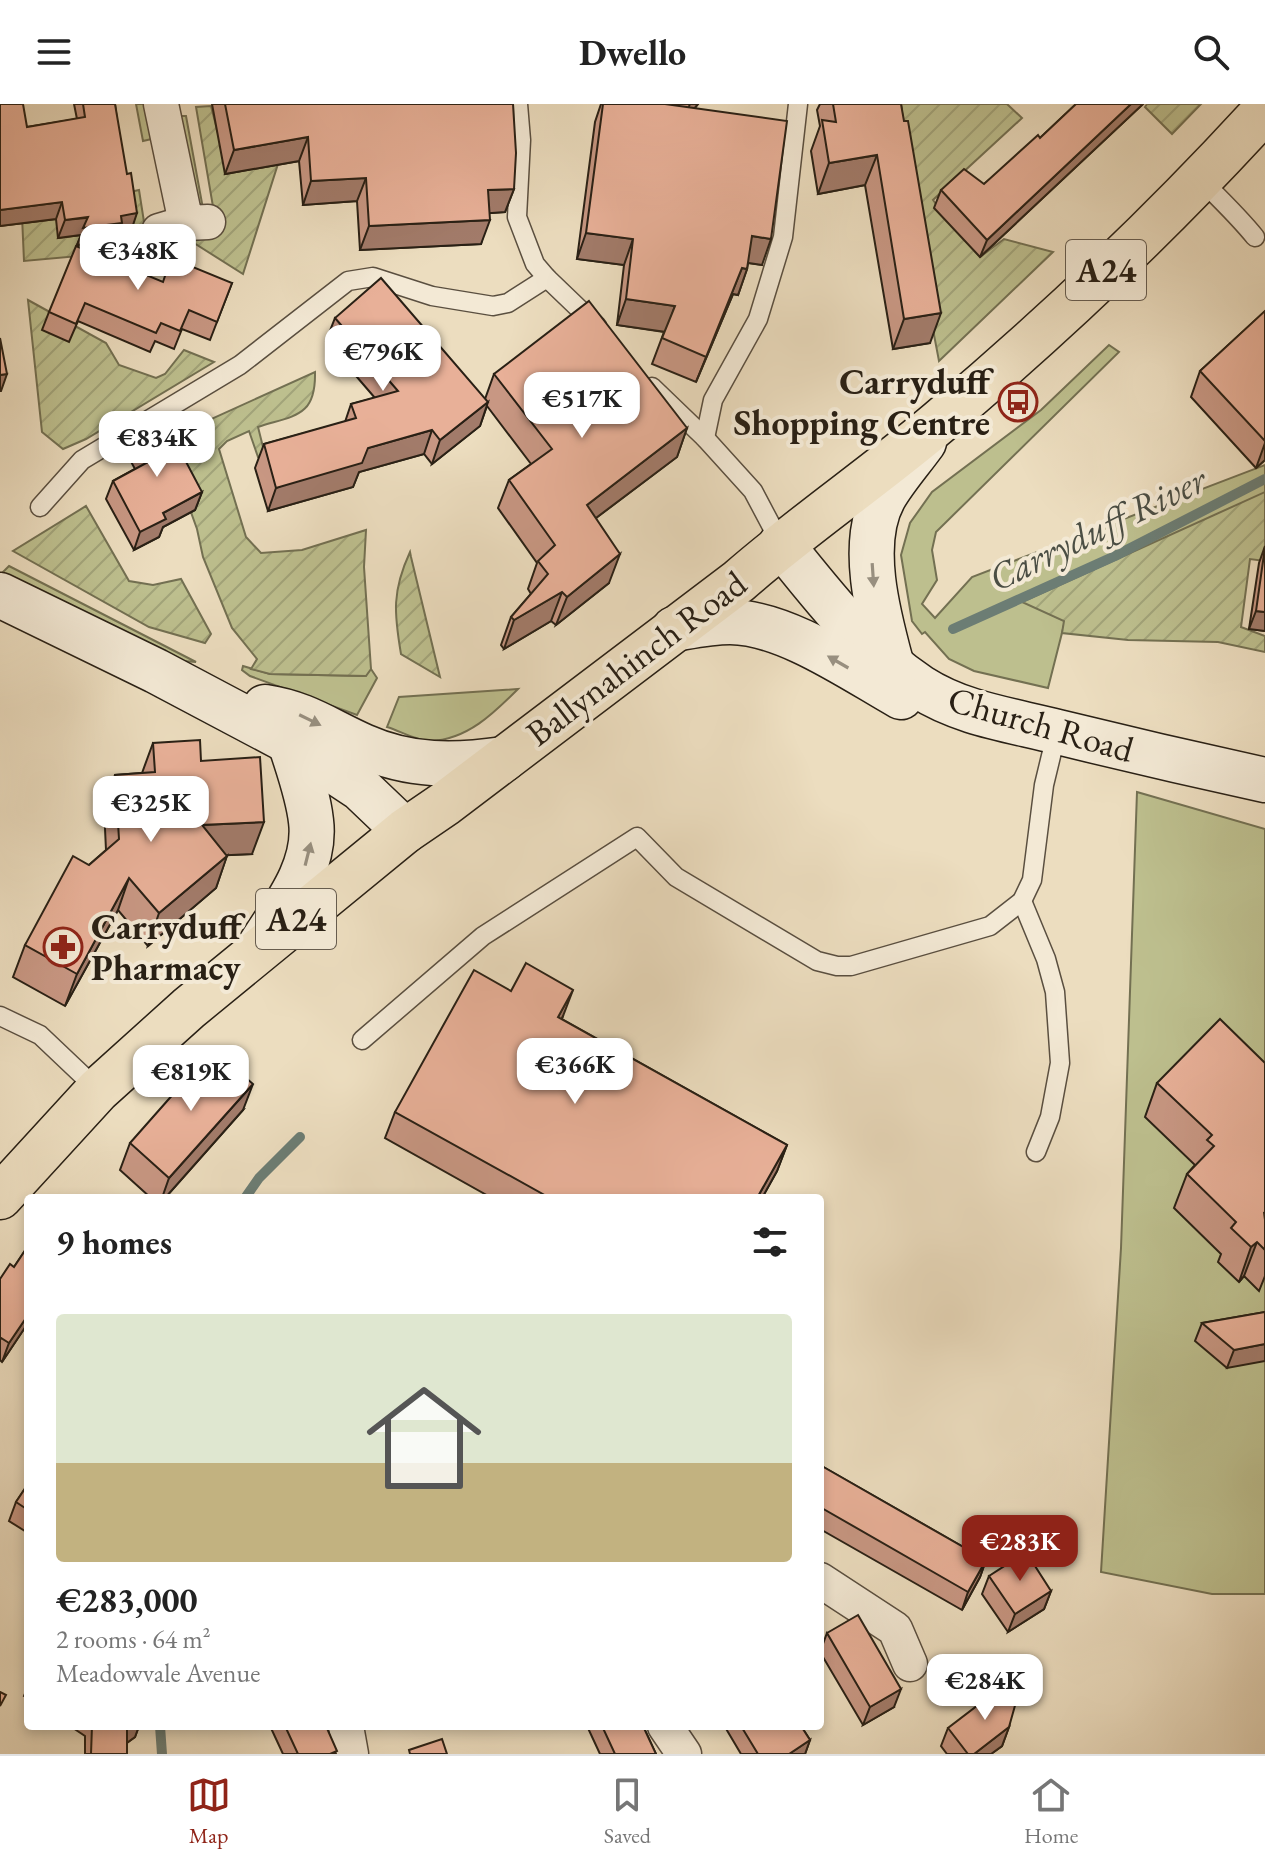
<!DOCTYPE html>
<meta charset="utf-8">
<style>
:root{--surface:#fff;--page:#f6f6f6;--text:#222;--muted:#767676;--line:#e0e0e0;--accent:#8f2418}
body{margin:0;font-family:"EB Garamond",serif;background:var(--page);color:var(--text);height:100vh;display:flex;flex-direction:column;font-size:30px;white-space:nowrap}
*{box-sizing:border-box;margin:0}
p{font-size:26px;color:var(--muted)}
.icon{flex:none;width:44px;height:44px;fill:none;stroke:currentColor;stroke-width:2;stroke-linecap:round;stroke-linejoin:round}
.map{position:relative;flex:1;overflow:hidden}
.panel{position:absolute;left:24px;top:1090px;width:800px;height:536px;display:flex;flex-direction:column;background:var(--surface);border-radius:8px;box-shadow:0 4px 12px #0003}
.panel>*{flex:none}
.price{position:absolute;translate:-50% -68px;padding:0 18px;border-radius:16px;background:#fff;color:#222;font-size:26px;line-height:52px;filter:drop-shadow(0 2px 4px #0008)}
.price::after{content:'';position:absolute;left:50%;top:48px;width:24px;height:18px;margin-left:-12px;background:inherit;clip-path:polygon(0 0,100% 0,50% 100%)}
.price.current{background:var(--accent);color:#fff}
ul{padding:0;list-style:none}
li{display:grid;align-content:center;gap:16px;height:424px;padding:0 32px}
li span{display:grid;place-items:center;height:248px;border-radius:8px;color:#555}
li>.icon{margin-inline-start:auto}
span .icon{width:144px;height:144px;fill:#fffc;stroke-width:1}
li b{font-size:34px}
h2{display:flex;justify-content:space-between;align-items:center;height:96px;padding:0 32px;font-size:34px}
header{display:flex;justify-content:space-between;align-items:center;height:104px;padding:0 32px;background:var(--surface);font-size:36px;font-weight:700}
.tab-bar{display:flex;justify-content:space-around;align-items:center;height:112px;border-top:2px solid var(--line);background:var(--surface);font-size:22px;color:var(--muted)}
.tab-bar a{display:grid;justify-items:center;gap:4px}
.tab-bar .current{color:var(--accent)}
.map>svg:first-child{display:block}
.grass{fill:#bdbf8e;stroke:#737052;stroke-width:2}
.garden{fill:url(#garden-furrows);stroke:#737052;stroke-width:2}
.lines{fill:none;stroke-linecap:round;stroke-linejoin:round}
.stream{stroke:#6c7d74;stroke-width:10}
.service-casing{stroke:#5a4f40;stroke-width:21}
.minor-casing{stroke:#5a4f40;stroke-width:37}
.secondary-casing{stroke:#292015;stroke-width:47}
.trunk-casing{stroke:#292015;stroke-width:47}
.service{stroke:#f3e9d5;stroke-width:18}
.minor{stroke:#f3e9d5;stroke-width:34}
.secondary{stroke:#f3e9d5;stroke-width:44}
.trunk{stroke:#ecddbf;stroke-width:44}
.wall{fill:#c89783;stroke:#292015;stroke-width:2}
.shaded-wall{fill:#a27b6a;stroke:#292015;stroke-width:2}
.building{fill:#e8b098;stroke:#292015;stroke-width:2}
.oneway{fill:#988f7f}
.labels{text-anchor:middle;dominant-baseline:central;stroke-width:8;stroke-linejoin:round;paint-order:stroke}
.shield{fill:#f3e9d5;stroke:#665c4f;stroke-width:2}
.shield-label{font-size:34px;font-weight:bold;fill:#292015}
.poi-label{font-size:36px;font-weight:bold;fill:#292015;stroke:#f3e9d5;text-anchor:end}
.street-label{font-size:36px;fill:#292015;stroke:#f3e9d5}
.water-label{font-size:38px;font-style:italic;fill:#4b4e44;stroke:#f3e9d5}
</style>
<header><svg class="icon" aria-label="menu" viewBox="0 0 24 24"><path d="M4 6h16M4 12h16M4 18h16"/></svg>Dwello<svg class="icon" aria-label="search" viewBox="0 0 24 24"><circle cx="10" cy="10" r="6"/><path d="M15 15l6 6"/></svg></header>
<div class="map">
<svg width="1265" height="1650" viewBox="0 0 1265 1650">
<defs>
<pattern id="garden-furrows" width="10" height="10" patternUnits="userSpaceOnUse" patternTransform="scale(2)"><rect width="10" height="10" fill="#bdbf8e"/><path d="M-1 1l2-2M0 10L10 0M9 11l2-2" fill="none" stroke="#a2a47a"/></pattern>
</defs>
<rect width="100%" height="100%" fill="#ecddbf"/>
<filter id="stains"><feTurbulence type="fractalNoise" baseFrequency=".0025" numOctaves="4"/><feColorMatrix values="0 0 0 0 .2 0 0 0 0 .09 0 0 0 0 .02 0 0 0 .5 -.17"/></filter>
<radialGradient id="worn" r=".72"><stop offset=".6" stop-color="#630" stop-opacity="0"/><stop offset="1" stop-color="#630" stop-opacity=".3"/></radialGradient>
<g class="grass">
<polygon points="136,0 149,0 156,34 143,37"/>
<polygon points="174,12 186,12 204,110 194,111"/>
<polygon points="1109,241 1119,248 936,428 932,446 937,476 922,500 935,514 972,473 1265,361 1265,391 1029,500 1065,517 1048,584 974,567 949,555 925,528 922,530 912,517 901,451 910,419 932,388 1041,306"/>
<polygon points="9,462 196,558 169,556 2,469"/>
<polygon points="243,562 270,570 364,572 371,565 377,574 357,611 250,572 242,566"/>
<path d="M518,585C494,609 467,636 430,637C418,637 400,627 387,623L399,593Z"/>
<polygon points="1137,688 1265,725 1265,1490 1212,1490 1101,1468 1121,1144"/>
</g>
<g class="garden">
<polygon points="278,0 297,0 243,170 186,134 217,126 196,3 211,2 228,69"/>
<polygon points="890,0 1007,0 1022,14 933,96 952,122 980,153 1004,135 1053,148 939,257"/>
<polygon points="1147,0 1201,0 1172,30 1145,3"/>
<polygon points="139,86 147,137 145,146 24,157 22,112"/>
<polygon points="28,196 106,239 119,261 156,274 165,270 184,246 214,258 86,335 63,345 42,328"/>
<path d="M315,268C316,313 295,311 258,323L265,351L258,353L249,327L227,337L219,345L246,433L261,449L302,446L366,426L364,463L371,565L366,572L270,570L251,565L257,555L232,524L203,453L197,425L165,336Z"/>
<polygon points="1265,388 1265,457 1250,455 1241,523 1265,532 1265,548 1218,538 1128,536 1062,529 1064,517 1022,498"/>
<polygon points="86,402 129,477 153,481 181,475 211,530 205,539 149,523 13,447"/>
<path d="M410,448L411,453L440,573L401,550C394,509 392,487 410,448Z"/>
</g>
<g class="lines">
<g class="stream">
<polyline points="953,525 1115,452 1265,375"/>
<polyline points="245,1094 259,1074 300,1033"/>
<polyline points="160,1622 162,1650"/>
</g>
<defs>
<g id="service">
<polyline points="518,0 521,36 517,113 535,160 547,174 597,222"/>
<path d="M1201,76C1220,95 1238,112 1255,133"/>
<polyline points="652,283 705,334 753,387 781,440"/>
<polyline points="705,334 713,296 758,215 783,133 798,0"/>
<polyline points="40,403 82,356 240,261 348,177 373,173 432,192 493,202 508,199 547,174"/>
<polyline points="1022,797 1046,855 1055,888 1060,959 1050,1013 1036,1048"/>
<polyline points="0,912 40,931 98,986"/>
<polyline points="362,936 483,832 637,733 676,773 817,857 837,862 851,862 990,822 1022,797 1032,776 1044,681 1057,627"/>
</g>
<g id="minor">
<polyline points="161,0 186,119 208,118"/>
<polyline points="159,127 186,119"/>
<polyline points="820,1476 895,1525 910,1560"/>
<polyline points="346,1622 351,1650"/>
<polyline points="665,1622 684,1650"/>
</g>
<g id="secondary">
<path d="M781,440C823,492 864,546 920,583C962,610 1011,616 1058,628C1127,645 1196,661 1265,676"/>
<polyline points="0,491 156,567 290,638 361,685 405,727"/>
<path d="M674,525C692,522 711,518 730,518C785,518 853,566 901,593"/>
<path d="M892,562C879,514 858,440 884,393C895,374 911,356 924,338"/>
<path d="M265,603C305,609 327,626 363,642C410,663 455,662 504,655"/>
<path d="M259,843C282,806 317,764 311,717C308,690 298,664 290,638"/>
</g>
<path id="trunk" d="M0,1093L98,986L189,904L405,727L446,699L739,477C803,421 874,373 939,318C1054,221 1164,117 1265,6"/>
</defs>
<use href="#service" class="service-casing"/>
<use href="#minor" class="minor-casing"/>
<use href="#secondary" class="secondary-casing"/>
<use href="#trunk" class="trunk-casing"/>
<use href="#service" class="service"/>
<use href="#minor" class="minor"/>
<use href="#secondary" class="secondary"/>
<use href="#trunk" class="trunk"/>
</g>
<g class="wall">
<polygon points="0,0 27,23 77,15 74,0 115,0 131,127 119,128 116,136 77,141 81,131 58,134 56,115 0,122"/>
<polygon points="212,0 513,0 514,85 505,108 489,109 481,140 360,146 357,97 303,101 299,57 225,70"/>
<polygon points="601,0 698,0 695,4 762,161 748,159 747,165 738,191 733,190 696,278 652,260 664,228 617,221 624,161 577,155 595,18"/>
<polygon points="820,0 901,0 930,239 893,245 865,81 818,90 811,47 820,22 817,6"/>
<polygon points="1076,0 1143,0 980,153 934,104 941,86 984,80 1040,34"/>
<polygon points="163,178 232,179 210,236 182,225 174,245 155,237 150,248 78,217 69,238 42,226 49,208"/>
<polygon points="1265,207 1265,356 1256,364 1191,293 1200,267"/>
<polygon points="335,214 485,295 494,270 687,324 677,353 596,414 609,479 556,521 551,517 504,545 501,541 511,513 531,490 528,485 537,459 498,404 509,376 531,360 487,302 480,322 432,360 424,350 359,368 353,383 268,407 255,364 264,340 345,318 351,300 375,294 326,237"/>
<polygon points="135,334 202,388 195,406 163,423 159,433 134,446 106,395 113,377 135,365 128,352"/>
<polygon points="1265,442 1265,527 1249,525 1259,459"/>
<polygon points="153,639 201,657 252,750 227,751 216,784 148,842 118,806 65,902 13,873 25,841 89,761 106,746 104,703 115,671 142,669"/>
<polygon points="511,887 563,912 562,915 787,1041 777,1067 762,1094 492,1094 385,1034 395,1008"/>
<polygon points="1265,959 1265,1172 1259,1187 1244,1172 1239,1178 1218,1158 1221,1150 1174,1104 1187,1070 1195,1061 1145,1013 1157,979"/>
<polygon points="243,1006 165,1094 151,1094 120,1066 130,1039"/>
<polygon points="28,1142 28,1219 2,1258 0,1256 0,1175 14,1163"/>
<polygon points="1265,1208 1227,1264 1195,1237 1202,1219"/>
<polygon points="820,1361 986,1456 980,1473 962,1506 820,1425"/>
<polygon points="28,1380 28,1429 9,1417 16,1398"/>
<polygon points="989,1472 1051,1487 1044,1505 1008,1528 982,1490"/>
<polygon points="827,1529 894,1603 863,1621 820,1548"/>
<polygon points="28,1582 28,1594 24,1592"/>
<polygon points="70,1622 139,1622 135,1633 127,1639 127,1650 85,1650 85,1632"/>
<polygon points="270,1622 326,1622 336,1650 283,1650"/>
<polygon points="587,1622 643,1622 656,1650 600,1650"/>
<polygon points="725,1622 801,1622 810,1636 805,1650 741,1650 725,1623"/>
<polygon points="1009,1623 1002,1642 991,1650 947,1650 941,1642 948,1624"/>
</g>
<g class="shaded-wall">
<polygon points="690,0 698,0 683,18"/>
<polygon points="1131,0 1143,0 980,153 987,136"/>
<polygon points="308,33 299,57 225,70 234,46"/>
<polygon points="877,51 865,81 818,90 829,59"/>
<polygon points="366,74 357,97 303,101 311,77"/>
<polygon points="514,85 505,108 479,110 488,86"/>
<polygon points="62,98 56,115 0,122 0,106"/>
<polygon points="137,109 131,127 119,128 116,136 77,141 81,131 58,134 65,116"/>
<polygon points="490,116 481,140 360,146 369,122"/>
<polygon points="586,129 633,135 624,161 577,155"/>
<polygon points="752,132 771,135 762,161 742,158"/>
<polygon points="742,164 747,165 738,191 733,190 696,278"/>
<polygon points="626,195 675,202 666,228 617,221"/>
<polygon points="941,209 930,239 893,245 904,215"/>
<polygon points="7,270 1,287 0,287 0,271"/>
<polygon points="488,298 480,322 432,360 440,336"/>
<polygon points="687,324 677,353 576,429 587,401"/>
<polygon points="432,326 424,350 359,368 353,383 268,407 276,384 368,344"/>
<polygon points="1265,339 1265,356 1256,364"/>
<polygon points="202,388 195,406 163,423 159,433 134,446 140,428 163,409"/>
<polygon points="620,450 609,479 556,521 567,493"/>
<polygon points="562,488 551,517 504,545 514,516"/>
<polygon points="1256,507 1265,508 1265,527 1249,525"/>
<polygon points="264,718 252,750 190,753 202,721"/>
<polygon points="227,752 216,784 148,842 159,809"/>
<polygon points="129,774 118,806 65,902 77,870"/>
<polygon points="573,886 563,912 548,940 558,913"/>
<polygon points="253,980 243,1006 165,1094 162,1094 169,1074"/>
<polygon points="787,1041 777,1067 762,1094 757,1094"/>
<polygon points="1257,1138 1244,1172 1239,1178 1251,1143"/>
<polygon points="28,1211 28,1219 2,1258 9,1239"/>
<polygon points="1265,1240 1265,1257 1227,1264 1234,1246"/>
<polygon points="986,1456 980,1473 962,1506 968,1488"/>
<polygon points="1051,1487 1044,1505 1008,1528 1015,1510"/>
<polygon points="901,1585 894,1603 863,1621 870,1603"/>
<polygon points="132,1622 139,1622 135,1633 121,1643 127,1625"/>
<polygon points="1009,1623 1002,1642 991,1650 974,1650"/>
<polygon points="810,1636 805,1650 789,1650"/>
</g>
<g class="building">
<polygon points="0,0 23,0 27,23 85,13 83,0 115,0 127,70 131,69 137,109 121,112 122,119 83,124 88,113 65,116 62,98 0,106"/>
<polygon points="225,0 513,0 516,49 514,85 488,86 490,116 369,122 366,74 311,77 308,33 234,46"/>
<polygon points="603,0 665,0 787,17 771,135 752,132 747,165 742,164 706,253 662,234 675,202 626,195 633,135 586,129"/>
<polygon points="833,0 901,0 904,17 908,17 941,209 904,215 877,51 829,59 822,16 836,18"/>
<polygon points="1076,0 1131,0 987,136 941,86 964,65 984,80 1038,31 1040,34"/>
<polygon points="76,142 163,178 171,154 232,179 217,218 189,206 180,227 161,219 156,229 85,199 76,220 49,208"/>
<polygon points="381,174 488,298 440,336 432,326 368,344 362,359 276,384 264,340 356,314 351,300 398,287 335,214"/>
<polygon points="589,197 687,324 587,401 620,450 567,493 562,488 514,516 511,513 548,470 538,457 555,441 509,376 552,345 494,270"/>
<polygon points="1265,207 1265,337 1200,267"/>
<polygon points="0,234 7,270 0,271"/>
<polygon points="165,318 202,388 163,409 166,415 140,428 113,377 148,358 135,334"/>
<polygon points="1265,443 1265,508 1256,507"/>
<polygon points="200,636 201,657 260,653 264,718 202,721 227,752 159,809 129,774 77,870 25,841 73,752 89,761 119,735 115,671 155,668 153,639"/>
<polygon points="526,859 573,886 558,913 787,1041 757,1094 550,1094 395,1008 474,866 511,887"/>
<polygon points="1220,915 1265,959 1265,1110 1264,1108 1265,1116 1265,1146 1257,1138 1251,1143 1231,1124 1236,1118 1187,1070 1214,1042 1207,1036 1212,1031 1157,979"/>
<polygon points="213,945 253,980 169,1074 130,1039"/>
<polygon points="28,1142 28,1211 9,1239 1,1234 0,1236 0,1175 10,1160 14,1163"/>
<polygon points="1265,1208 1265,1240 1234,1246 1202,1219"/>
<polygon points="820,1361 986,1456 968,1488 820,1403"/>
<polygon points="28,1380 28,1406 16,1398"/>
<polygon points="1026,1448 1051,1487 1015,1510 989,1472"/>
<polygon points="858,1511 901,1585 870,1603 827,1529"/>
<polygon points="1003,1582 1016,1598 1009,1623 974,1650 968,1650 948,1624"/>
<polygon points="0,1588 6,1591 0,1602"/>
<polygon points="92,1622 132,1622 127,1625 127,1650 91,1650"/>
<polygon points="285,1622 326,1622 337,1647 330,1650 298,1650"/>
<polygon points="602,1622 643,1622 656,1650 615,1650"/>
<polygon points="741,1622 801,1622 810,1636 789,1650 758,1650"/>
<polygon points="442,1635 447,1650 410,1650 409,1646"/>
</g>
<defs><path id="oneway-solid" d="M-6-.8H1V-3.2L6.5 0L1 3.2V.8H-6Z" transform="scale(2)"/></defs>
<g class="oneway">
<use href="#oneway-solid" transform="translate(873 471) rotate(86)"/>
<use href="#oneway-solid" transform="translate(838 558) rotate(-150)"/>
<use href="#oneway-solid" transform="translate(310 616) rotate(26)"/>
<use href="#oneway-solid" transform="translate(308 750) rotate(-76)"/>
</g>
<defs>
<symbol id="bus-ring" viewBox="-11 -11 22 22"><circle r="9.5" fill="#f3e9d5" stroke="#8f2418" stroke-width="1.5"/><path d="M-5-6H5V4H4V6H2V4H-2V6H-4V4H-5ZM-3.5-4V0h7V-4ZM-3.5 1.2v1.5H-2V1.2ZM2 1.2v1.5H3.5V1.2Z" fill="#8f2418"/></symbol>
<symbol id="pharmacy-ring" viewBox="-11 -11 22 22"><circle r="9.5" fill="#f3e9d5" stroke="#8f2418" stroke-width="1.5"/><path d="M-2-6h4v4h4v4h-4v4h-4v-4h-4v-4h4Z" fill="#8f2418"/></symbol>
</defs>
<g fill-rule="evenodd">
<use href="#bus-ring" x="996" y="276" width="44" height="44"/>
<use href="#pharmacy-ring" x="41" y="821" width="44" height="44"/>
</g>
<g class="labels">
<g class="shield">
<rect x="1066" y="136" width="80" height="60" rx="6"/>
<rect x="256" y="785" width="80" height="60" rx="6"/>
</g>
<g class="shield-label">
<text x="1106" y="166">A24</text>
<text x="296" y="815">A24</text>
</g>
<g class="poi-label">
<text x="990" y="277">Carryduff<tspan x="990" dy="41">Shopping Centre</tspan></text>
<text x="91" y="822" text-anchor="start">Carryduff<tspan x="91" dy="41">Pharmacy</tspan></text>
</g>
<g class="street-label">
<text transform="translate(636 554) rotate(-37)">Ballynahinch Road</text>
<text transform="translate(1041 620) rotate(16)">Church Road</text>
</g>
<g class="water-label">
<text transform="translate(1097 424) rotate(-26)">Carryduff River</text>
</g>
</g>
<rect width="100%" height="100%" filter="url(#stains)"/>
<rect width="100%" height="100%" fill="url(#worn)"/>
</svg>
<b class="price" style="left:138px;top:188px">€348K</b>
<b class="price" style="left:383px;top:289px">€796K</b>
<b class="price" style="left:582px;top:336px">€517K</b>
<b class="price" style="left:157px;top:375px">€834K</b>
<b class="price" style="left:151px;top:740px">€325K</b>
<b class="price" style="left:575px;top:1002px">€366K</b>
<b class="price" style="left:191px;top:1009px">€819K</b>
<b class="price current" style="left:1020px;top:1479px">€283K</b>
<b class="price" style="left:985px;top:1618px">€284K</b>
<section class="panel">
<h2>9 homes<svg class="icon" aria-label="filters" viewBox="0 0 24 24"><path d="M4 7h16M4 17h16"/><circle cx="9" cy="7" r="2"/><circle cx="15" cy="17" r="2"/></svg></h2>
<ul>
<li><span style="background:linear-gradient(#dfe7d0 60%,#c2b280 0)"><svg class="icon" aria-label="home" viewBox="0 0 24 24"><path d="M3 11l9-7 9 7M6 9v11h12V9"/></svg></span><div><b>€283,000</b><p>2 rooms · 64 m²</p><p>Meadowvale Avenue</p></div></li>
</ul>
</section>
</div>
<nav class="tab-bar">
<a class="current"><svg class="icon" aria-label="map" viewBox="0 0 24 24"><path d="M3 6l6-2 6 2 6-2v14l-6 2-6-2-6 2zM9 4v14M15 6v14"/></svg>Map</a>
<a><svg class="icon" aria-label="saved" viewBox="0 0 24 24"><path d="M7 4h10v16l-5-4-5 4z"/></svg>Saved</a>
<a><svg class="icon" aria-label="home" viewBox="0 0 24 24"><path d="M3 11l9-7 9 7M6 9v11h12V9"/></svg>Home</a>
</nav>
